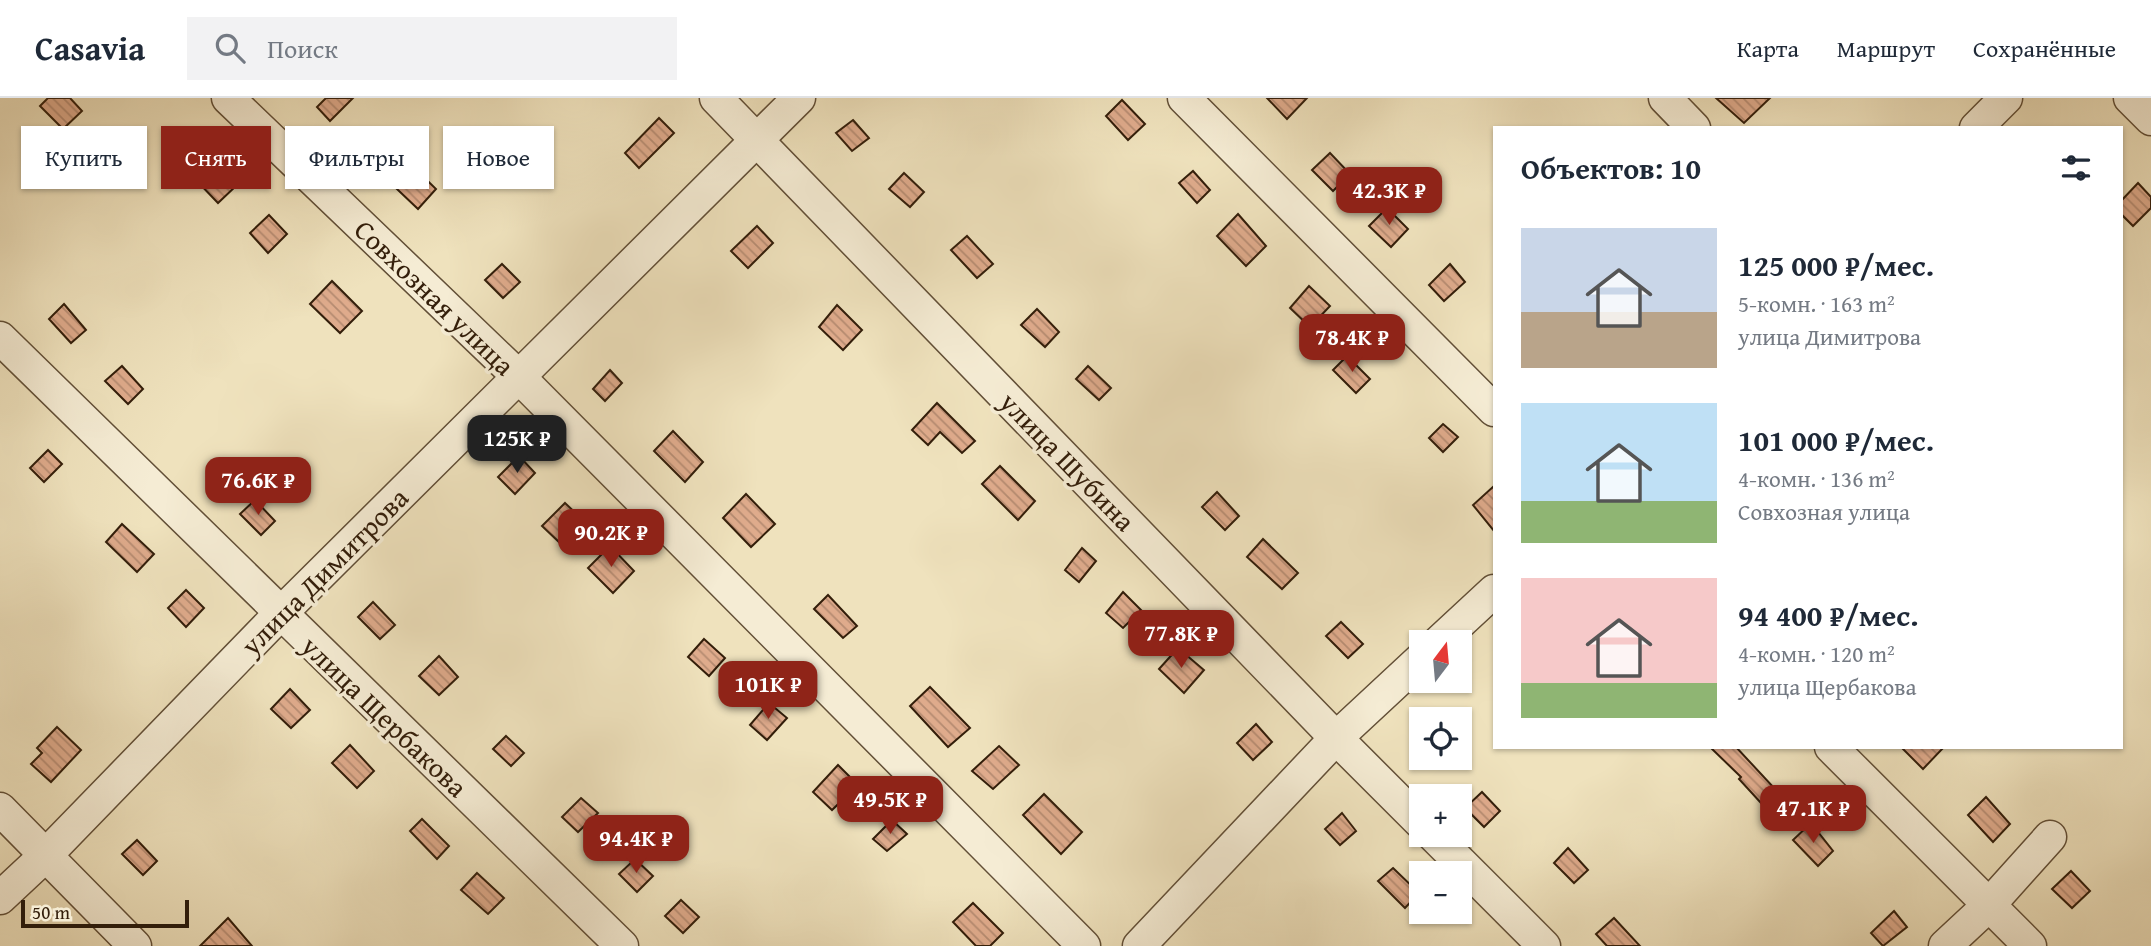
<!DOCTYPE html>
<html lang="ru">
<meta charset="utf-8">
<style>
:root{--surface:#fff;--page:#f2f2f3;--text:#1f2937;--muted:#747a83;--line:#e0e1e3;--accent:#8f2418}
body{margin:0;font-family:"Gentium Book Plus",serif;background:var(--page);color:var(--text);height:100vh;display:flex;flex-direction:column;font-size:26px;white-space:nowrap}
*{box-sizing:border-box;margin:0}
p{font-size:23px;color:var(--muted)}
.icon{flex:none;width:38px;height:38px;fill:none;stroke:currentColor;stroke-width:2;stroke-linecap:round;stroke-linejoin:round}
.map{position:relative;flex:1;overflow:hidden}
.side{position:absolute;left:1493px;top:28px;width:630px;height:623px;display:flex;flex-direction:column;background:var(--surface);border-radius:0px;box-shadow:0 2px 5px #0004}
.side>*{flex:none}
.banner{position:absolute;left:21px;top:28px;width:665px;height:63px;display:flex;gap:14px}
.needle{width:46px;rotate:16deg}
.controls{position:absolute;left:1409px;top:532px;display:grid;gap:14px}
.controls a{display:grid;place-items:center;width:63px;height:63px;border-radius:0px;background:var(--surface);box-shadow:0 2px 5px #0004;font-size:35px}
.scale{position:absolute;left:21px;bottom:18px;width:168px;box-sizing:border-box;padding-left:7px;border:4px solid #331e0a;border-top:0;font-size:19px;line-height:24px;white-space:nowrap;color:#331e0a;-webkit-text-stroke:5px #f5ecd4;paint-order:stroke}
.price{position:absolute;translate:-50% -60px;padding:0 16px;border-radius:14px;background:var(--accent);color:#fff;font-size:23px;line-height:46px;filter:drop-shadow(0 2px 4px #0008)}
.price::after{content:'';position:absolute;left:50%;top:42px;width:21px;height:16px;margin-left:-10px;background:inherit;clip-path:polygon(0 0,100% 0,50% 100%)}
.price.active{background:#222;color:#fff}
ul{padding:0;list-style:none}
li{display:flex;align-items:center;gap:21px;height:175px;padding:0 28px}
li span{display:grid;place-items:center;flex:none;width:196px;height:140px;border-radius:0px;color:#555}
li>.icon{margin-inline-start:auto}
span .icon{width:84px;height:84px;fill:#fffc;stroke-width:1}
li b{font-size:30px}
h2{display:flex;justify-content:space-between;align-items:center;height:84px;padding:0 28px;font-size:30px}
.chip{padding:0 24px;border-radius:0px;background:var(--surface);box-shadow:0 2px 5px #0004;font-size:24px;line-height:63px}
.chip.active{background:var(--accent);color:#fff}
header{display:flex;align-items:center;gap:42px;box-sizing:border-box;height:98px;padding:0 35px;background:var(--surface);border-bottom:2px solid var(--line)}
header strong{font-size:33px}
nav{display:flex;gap:38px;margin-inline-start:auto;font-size:24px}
.search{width:490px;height:63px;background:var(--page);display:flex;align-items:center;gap:18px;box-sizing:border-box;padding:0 24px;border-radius:0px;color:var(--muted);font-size:26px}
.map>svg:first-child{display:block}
.building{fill:url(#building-back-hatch);stroke:#331e0a;stroke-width:2}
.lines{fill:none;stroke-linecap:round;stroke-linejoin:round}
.minor-casing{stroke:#624f37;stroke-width:35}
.minor{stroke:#f5ecd4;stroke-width:32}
.labels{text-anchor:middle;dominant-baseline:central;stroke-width:7;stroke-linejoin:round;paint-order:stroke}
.street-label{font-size:28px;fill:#331e0a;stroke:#f5ecd4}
</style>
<header>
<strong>Casavia</strong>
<div class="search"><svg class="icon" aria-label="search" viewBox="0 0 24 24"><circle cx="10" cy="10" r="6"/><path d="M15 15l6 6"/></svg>Поиск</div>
<nav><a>Карта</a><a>Маршрут</a><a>Сохранённые</a></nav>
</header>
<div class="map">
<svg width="2151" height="848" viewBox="0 0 2151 848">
<defs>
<pattern id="building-back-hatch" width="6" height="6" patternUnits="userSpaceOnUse" patternTransform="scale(1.75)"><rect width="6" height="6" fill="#dfab8c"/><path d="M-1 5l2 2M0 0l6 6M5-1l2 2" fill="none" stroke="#b58b71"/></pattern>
</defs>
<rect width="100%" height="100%" fill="#efe2bd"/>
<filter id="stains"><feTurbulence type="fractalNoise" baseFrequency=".00286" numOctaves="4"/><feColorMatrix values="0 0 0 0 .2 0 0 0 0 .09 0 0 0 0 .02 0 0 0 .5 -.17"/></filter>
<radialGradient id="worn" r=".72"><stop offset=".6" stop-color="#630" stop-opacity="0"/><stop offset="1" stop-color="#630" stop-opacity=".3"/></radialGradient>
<g class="building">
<polygon points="48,0 70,0 82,13 63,31 40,8"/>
<polygon points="326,0 353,0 330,23 317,9"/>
<polygon points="1267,0 1307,0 1287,21"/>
<polygon points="1716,0 1770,0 1744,25"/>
<polygon points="1122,2 1145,26 1128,42 1106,18"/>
<polygon points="659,20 674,35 639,70 625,55"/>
<polygon points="853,22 869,40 852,53 836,35"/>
<polygon points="397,53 436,91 418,111 378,73"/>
<polygon points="1330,55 1350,76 1333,93 1312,72"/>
<polygon points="214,63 237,87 218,105 195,81"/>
<polygon points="1193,73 1210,92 1197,105 1179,85"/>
<polygon points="904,75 924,94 910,109 889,91"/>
<polygon points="2138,85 2151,99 2151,110 2133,128 2121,116 2121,103"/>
<polygon points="1387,110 1408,131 1391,149 1369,128"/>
<polygon points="1238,116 1266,148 1246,168 1217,138"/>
<polygon points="269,117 287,136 268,155 250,135"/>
<polygon points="757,128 773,145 748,170 731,153"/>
<polygon points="967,138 993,166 977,180 951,152"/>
<polygon points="502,166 520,184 503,200 485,182"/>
<polygon points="1450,166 1465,184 1444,203 1429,187"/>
<polygon points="332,183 362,213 340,235 310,206"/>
<polygon points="1309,188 1330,208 1310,229 1290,210"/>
<polygon points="64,206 86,232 71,245 49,221"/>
<polygon points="837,207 862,232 843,252 819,229"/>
<polygon points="1037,211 1059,234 1045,249 1021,227"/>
<polygon points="1347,258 1370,281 1356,295 1333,272"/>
<polygon points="122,268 143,291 128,306 105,283"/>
<polygon points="1088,268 1111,290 1099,302 1076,281"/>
<polygon points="610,272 622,285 605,303 593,291"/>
<polygon points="937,305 975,343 962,355 940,334 928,347 912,332"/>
<polygon points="1443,326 1458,339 1443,354 1429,340"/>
<polygon points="673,333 703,364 685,384 654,353"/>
<polygon points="48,352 62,366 44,384 30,370"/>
<polygon points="519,358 535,375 515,396 498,379"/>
<polygon points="1000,368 1035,403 1018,422 982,386"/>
<polygon points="1494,388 1494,433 1473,407"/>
<polygon points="1217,394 1239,418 1225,432 1202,409"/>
<polygon points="746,396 775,426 751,449 723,420"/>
<polygon points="255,402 275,423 261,437 240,416"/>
<polygon points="565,405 583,422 560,445 542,428"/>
<polygon points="122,426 154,456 137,474 106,444"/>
<polygon points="1263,441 1298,475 1282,491 1247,459"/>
<polygon points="610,448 634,473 613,495 588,470"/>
<polygon points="1082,450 1096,463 1079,484 1065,472"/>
<polygon points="186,492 204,510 186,529 168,510"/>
<polygon points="1123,494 1141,512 1123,530 1106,515"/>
<polygon points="828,497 857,528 843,540 814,511"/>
<polygon points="373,504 395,527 380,541 358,519"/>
<polygon points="1341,524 1363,546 1348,560 1326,538"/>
<polygon points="704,541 725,560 709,578 688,559"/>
<polygon points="1178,550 1204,572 1184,595 1159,571"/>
<polygon points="439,558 458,579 439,597 419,578"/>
<polygon points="930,589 970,630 948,649 910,608"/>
<polygon points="290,591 310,612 291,630 271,611"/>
<polygon points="769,605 787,620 767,642 750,627"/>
<polygon points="1256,626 1272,644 1253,662 1237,645"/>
<polygon points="57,629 81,652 51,684 31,666 42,655 37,650"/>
<polygon points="506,638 524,655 511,668 493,651"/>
<polygon points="350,647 374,673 357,690 332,665"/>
<polygon points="999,648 1019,667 993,691 972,673"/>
<polygon points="1710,649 1736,649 1775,691 1761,705 1739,681 1741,679"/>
<polygon points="1901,649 1944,649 1923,671"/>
<polygon points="838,667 858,687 832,712 813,694"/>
<polygon points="1482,694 1500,713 1484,729 1465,710"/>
<polygon points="1044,696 1082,734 1061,756 1023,717"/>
<polygon points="1986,699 2010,726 1993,744 1968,717"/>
<polygon points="581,700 598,715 578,734 562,719"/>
<polygon points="1342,715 1356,733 1340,747 1325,731"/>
<polygon points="422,721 449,748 437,761 410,733"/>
<polygon points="892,722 907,736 887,753 873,741"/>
<polygon points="1811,725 1833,753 1818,768 1793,742"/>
<polygon points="137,742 157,763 143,777 122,756"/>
<polygon points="1568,750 1588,772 1574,785 1554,765"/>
<polygon points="635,761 653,778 637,794 619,776"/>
<polygon points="1393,770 1419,795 1405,810 1378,783"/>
<polygon points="2071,773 2090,793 2072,810 2052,791"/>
<polygon points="477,775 504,800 488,816 461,792"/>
<polygon points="681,802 699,819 683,835 665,818"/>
<polygon points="973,805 1003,835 990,848 976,848 953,824"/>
<polygon points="1894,813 1907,829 1883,848 1871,835"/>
<polygon points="228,820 252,848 200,848"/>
<polygon points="1614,820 1640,848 1607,848 1596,836"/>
</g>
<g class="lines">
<defs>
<g id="minor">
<polyline points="228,0 519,279 1084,848"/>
<polyline points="716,0 1336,640 1421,725"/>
<polyline points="1184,0 1494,312"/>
<polyline points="1665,0 1694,30"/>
<polyline points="2130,0 2151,21"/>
<polyline points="1976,30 2006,0"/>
<polyline points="0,240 622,848"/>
<polyline points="1439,544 1494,493"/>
<polyline points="1831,649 2030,848"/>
<polyline points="0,711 135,848"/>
<polyline points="1433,737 1544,848"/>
<polyline points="0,800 46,757 280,516 799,0"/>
<polyline points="1139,848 1336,640 1421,561"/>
<polyline points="1945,848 1989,807 2050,739"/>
</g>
</defs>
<use href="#minor" class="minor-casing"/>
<use href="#minor" class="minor"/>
</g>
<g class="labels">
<g class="street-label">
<text transform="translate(435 199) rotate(44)">Совхозная улица</text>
<text transform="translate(1068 363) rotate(46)">улица Шубина</text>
<text transform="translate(324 473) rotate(-45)">улица Димитрова</text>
<text transform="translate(385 618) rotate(44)">улица Щербакова</text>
</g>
</g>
<rect width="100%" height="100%" filter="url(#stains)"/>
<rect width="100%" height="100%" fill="url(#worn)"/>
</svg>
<div class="controls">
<a><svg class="needle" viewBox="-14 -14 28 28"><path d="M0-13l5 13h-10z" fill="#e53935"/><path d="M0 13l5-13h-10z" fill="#747a83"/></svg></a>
<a><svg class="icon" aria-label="locate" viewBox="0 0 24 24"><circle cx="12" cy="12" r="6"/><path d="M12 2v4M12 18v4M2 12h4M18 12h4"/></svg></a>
<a>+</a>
<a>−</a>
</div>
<div class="scale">50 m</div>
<b class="price" style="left:1389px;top:129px">42.3K ₽</b>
<b class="price" style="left:1352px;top:276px">78.4K ₽</b>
<b class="price active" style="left:517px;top:377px">125K ₽</b>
<b class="price" style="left:258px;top:419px">76.6K ₽</b>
<b class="price" style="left:611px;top:471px">90.2K ₽</b>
<b class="price" style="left:1181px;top:572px">77.8K ₽</b>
<b class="price" style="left:768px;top:623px">101K ₽</b>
<b class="price" style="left:890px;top:738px">49.5K ₽</b>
<b class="price" style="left:1813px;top:747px">47.1K ₽</b>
<b class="price" style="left:636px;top:777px">94.4K ₽</b>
<div class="banner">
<a class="chip">Купить</a>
<a class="chip active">Снять</a>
<a class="chip">Фильтры</a>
<a class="chip">Новое</a>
</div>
<section class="side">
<h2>Объектов: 10<svg class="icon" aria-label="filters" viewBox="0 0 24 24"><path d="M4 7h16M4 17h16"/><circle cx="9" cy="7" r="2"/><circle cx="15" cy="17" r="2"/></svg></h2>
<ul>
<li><span style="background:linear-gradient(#c9d6e8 60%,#b9a48a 0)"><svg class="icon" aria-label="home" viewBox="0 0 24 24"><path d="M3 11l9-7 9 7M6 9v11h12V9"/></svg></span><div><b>125 000 ₽/мес.</b><p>5-комн. · 163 m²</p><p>улица Димитрова</p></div></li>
<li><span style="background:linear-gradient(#bfe0f5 70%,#8fb573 0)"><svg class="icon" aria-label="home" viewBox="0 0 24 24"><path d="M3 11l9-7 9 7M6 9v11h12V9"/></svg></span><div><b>101 000 ₽/мес.</b><p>4-комн. · 136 m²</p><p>Совхозная улица</p></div></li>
<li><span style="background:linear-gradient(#f6c9c9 75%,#8fb573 0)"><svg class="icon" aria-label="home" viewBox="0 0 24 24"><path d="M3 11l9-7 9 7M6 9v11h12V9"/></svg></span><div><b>94 400 ₽/мес.</b><p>4-комн. · 120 m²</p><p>улица Щербакова</p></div></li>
</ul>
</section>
</div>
